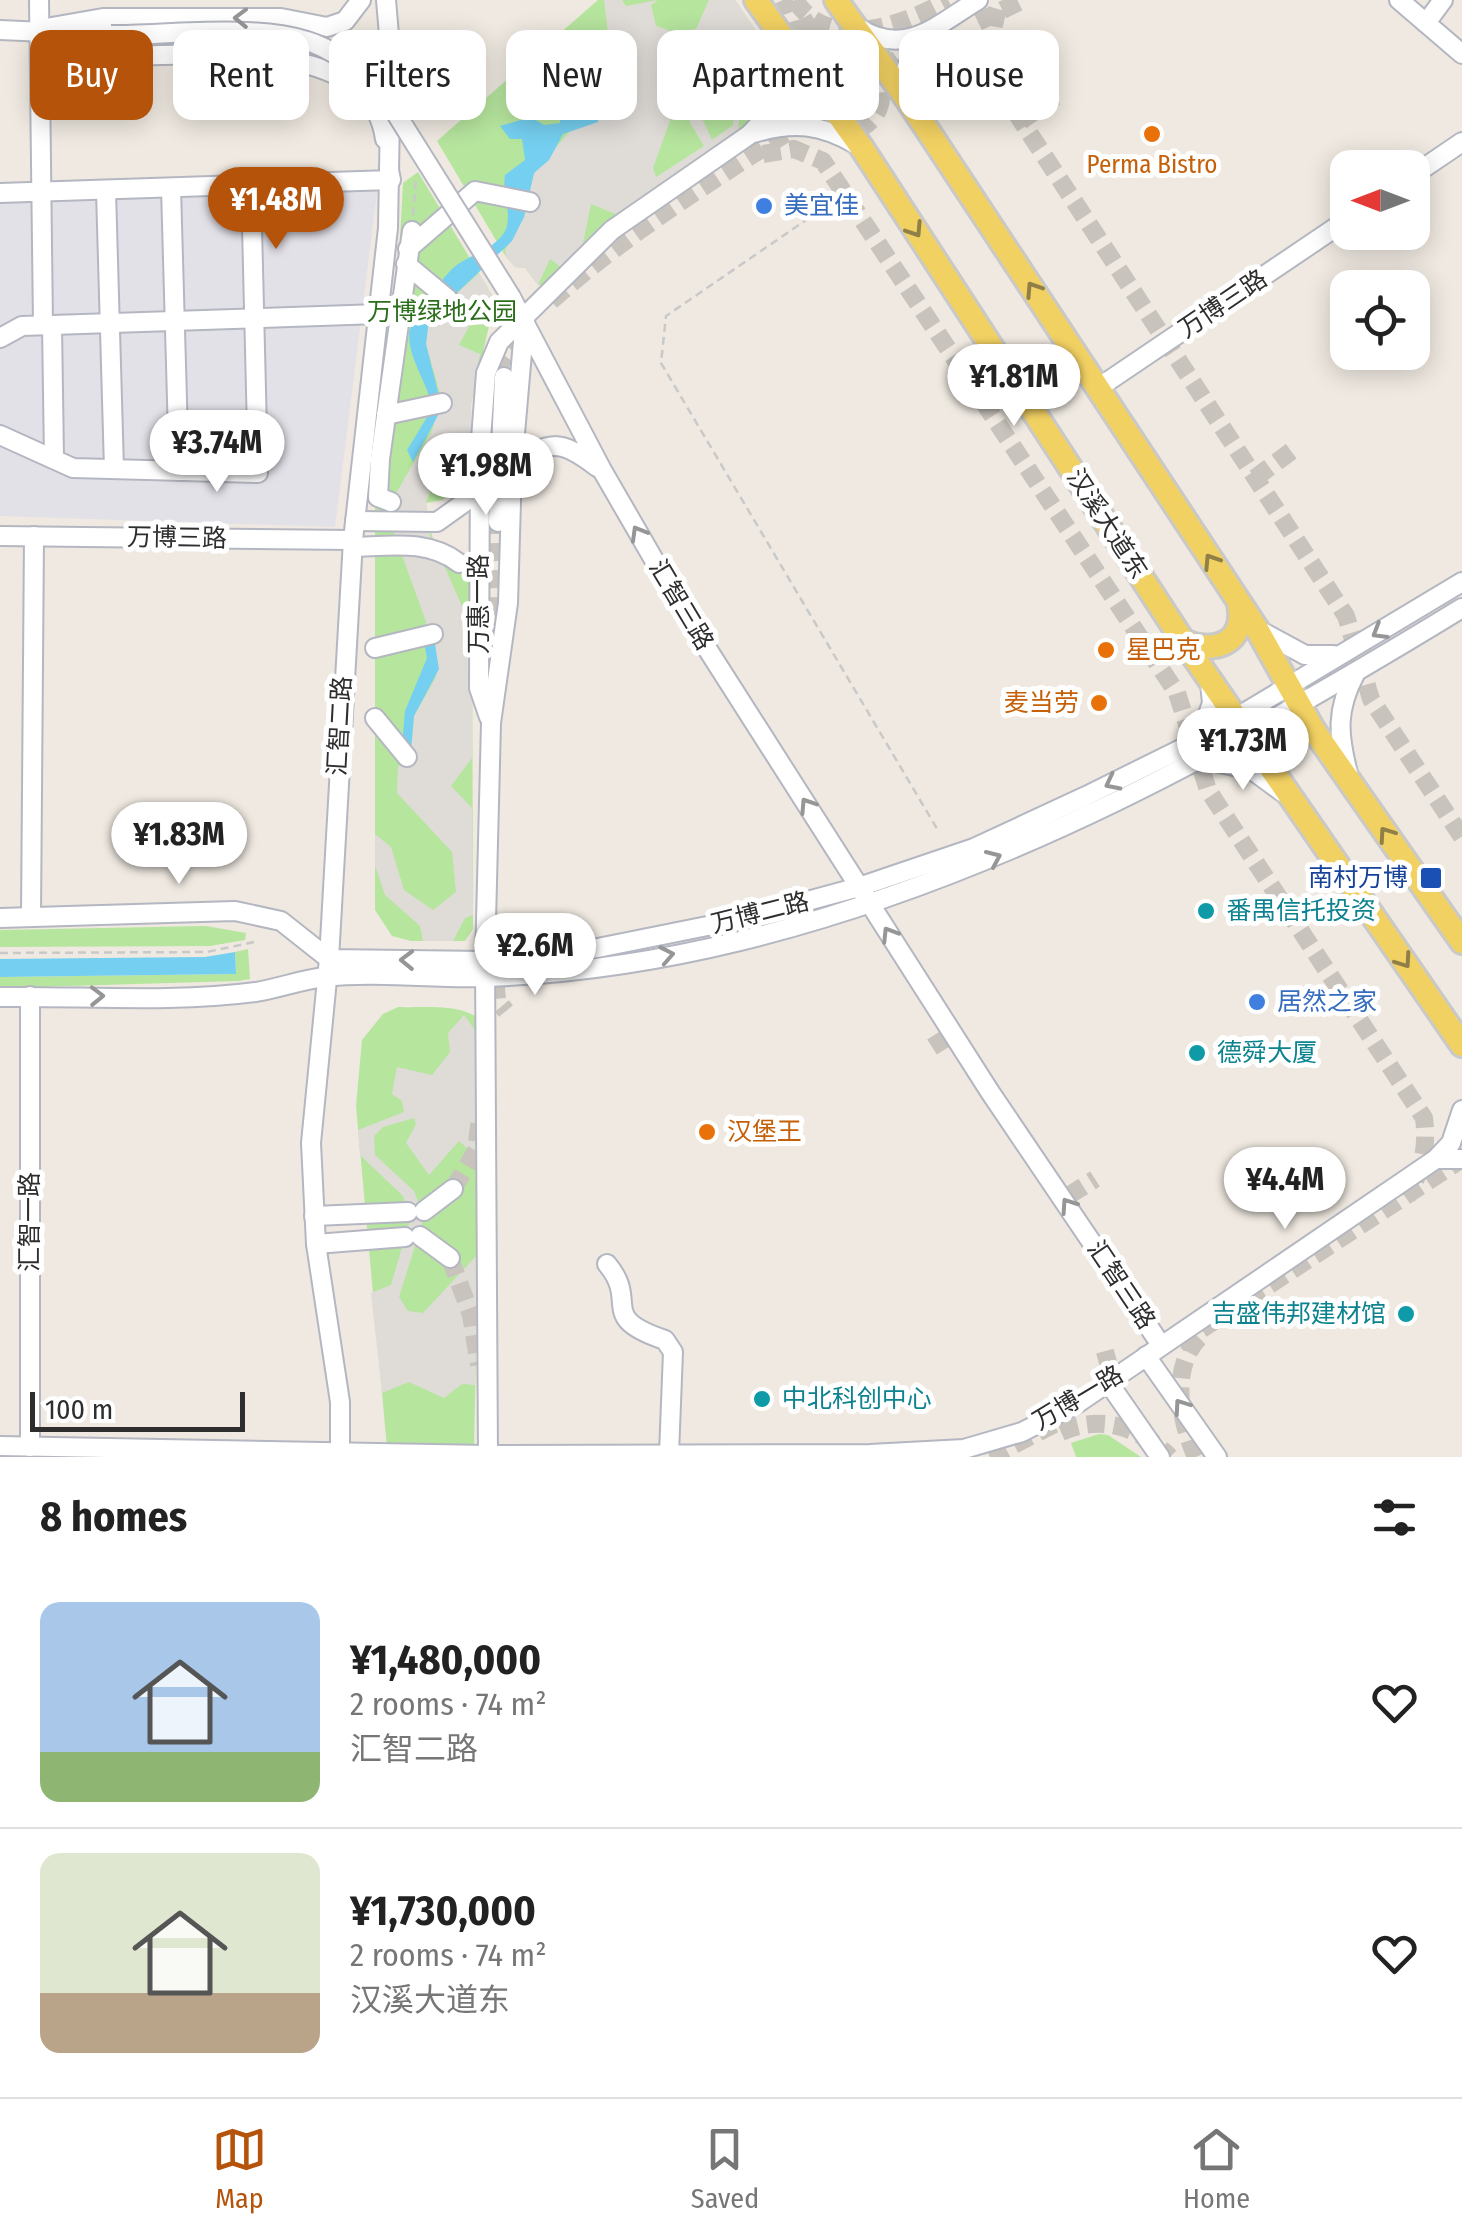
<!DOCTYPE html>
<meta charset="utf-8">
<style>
:root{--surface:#fff;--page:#f6f6f6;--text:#222;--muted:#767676;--line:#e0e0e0;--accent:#b45309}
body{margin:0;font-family:"Fira Sans Condensed","Noto Sans SC",sans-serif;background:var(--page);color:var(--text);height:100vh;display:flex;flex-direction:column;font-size:38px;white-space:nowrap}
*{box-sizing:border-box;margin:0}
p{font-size:32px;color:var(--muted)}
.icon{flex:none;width:55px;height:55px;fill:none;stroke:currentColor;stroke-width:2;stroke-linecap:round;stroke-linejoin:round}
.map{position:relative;height:1457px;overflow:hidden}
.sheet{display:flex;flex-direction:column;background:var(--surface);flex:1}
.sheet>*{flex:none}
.hud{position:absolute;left:30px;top:30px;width:1402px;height:90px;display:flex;gap:20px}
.needle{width:65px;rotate:270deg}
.tools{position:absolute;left:1330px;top:150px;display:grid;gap:20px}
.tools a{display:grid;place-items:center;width:100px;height:100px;border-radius:20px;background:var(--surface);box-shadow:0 5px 25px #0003;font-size:50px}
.scale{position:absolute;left:30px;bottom:25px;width:215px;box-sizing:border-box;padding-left:10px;border:5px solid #2e2e2e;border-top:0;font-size:28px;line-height:35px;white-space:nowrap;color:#2e2e2e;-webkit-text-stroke:8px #fff;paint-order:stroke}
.price{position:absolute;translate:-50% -85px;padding:0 22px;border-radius:35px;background:#fff;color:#222;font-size:32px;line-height:65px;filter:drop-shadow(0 2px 5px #0008)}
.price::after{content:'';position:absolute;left:50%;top:60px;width:30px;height:22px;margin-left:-15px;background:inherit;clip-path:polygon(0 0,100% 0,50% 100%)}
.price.current{background:var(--accent);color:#fff}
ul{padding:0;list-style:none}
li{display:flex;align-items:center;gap:30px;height:250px;padding:0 40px}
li+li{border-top:2px solid var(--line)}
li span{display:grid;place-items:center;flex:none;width:280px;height:200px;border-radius:20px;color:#555}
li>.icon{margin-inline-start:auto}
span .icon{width:120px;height:120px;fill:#fffc;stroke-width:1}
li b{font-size:42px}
h2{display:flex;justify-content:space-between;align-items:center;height:120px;padding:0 40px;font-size:42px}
.chip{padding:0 35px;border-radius:20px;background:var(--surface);box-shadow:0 5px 25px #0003;font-size:35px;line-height:90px}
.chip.current{background:var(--accent);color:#fff}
.menu{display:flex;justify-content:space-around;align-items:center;height:140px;border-top:2px solid var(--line);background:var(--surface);font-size:28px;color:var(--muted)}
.menu a{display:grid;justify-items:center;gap:5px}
.menu .current{color:var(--accent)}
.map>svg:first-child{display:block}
.industrial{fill:#e3e1e8}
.green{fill:#b6e59e}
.plaza{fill:#dfdcd8;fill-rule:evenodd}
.water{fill:#75cff0}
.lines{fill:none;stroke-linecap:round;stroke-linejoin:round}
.minor-tunnel{stroke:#c8c4bd;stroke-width:18;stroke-dasharray:18 9;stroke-linecap:butt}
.minor-casing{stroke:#b4b7c1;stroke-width:22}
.major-casing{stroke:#c9c9c9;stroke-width:28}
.path{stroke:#c9c9c9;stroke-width:2.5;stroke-dasharray:8 5;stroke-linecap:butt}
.minor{stroke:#fff;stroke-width:18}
.major{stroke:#f2d163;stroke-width:22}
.minor-bridge-casing{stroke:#b4b7c1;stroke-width:22;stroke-linecap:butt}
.minor-bridge{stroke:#fff;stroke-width:18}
.oneway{stroke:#969696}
.oneway2{stroke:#908048}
.food-dot{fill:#e8710a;stroke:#fff;stroke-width:4}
.shop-dot{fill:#3f7fe0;stroke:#fff;stroke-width:4}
.transit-dot{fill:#1a4fb4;stroke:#fff;stroke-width:4}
.culture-dot{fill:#0f9aa8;stroke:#fff;stroke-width:4}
.labels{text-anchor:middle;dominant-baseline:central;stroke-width:10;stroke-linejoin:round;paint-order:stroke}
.food-label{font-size:25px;fill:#c56008;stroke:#fff;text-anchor:start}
.shop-label{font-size:25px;fill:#366cbe;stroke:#fff;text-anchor:start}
.street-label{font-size:25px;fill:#2e2e2e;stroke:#fff}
.park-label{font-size:25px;fill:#2c6e1b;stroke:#fff}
.transit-label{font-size:25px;fill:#164399;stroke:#fff;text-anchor:end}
.culture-label{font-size:25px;fill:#0d838f;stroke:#fff;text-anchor:start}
</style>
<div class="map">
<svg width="1462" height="1457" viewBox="0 0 1462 1457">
<rect width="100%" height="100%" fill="#efe9e1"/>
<polygon class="industrial" points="378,185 335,527 0,516 0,192"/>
<g class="green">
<polygon points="598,0 735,0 768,48 777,92 753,124 618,215 551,284 538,285 525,268 515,267 506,257 437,141"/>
<path d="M418,172L495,300L471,404L470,480L442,500L426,503C430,546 440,557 472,584L473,929L465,941H411L392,936L375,910V462L399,256L403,183Z"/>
<polygon points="206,926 246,933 245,940 210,946 0,947 0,930"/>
<polygon points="248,949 250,979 238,981 0,988 0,977 236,974 235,952"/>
<path d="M398,1007C422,1008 469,1002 483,1024L474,1449L387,1448L356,1106L362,1040L383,1014Z"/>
<polygon points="1099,1434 1108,1435 1141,1457 1076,1457 1071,1443"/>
</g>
<g class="plaza">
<path d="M604,0H622L626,6L658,0L651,5L656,26L674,32L696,29L709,0H735L758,34L744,54L738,134L618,215L591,204L581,253L565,270L550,259L538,285L525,268L515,267L506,257L505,250L524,217L534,173L570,131L595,71H583L570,51L608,32ZM736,90L733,125L712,140L701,116L689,121L704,146L656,177L653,168L675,107Z"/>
<polygon points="479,273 495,300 493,319 471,323 459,345 480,354 471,404 472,455 451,440 426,502 428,530 472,628 472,758 451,786 472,808 473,915 465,918 453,941 423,941 420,926 385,895 375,865 375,834 391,847 404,890 433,910 456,892 452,852 397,793 398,767 411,750 414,716 436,677 429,630 393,530 391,502 432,431 441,397 426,344 429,319"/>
<polygon points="464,1015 478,1034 477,1157 459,1141 429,1175 406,1143 416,1124 414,1118 383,1127 374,1136 375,1155 414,1191 424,1217 399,1297 408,1311 423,1313 478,1254 475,1385 462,1384 444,1398 409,1382 382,1393 371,1293 391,1285 411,1217 403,1196 360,1155 358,1130 404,1112 402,1101 392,1094 397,1067 432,1075 450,1052 448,1033"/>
</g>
<g class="water">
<path d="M583,71H595L600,78L598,122L563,134L549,160L534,173L524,217L512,241L429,319L426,344L442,408L413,462L407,450L432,409C429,384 409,361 409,335C409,321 440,282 450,271C465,255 497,250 506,229C512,212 502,193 505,175L525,160L522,139H510L500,126L531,117L544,125L560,123V89Z"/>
<polygon points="434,638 439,669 414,716 411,750 402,745 405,711 427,658 424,642"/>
<polygon points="235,952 236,974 0,977 0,959 205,957"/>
</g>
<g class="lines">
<g class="minor-tunnel">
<path d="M795,0C828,53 904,25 948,0"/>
<path d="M998,9C988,42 992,62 1003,93L1346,616L1371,699L1462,837"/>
<polyline points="803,18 830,65"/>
<polyline points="978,22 1023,0"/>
<circle cx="846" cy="96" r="35"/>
<path d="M776,116C802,75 802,43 783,0"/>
<polyline points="1021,121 1055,97"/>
<path d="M763,154L794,149L823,161L1177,693L1208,790L1424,1118C1428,1149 1422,1169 1407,1197"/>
<path d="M551,301C663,201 798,133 918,44"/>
<polyline points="1255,478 1293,450"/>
<polyline points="498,642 490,451 501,362 529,322"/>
<polyline points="491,927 497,1000 506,1011"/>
<polyline points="932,1047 959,1030"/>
<polyline points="453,1189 476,1151 480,1117"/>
<polyline points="1068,1196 1095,1179"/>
<polyline points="450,1258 471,1315 479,1365"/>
<polyline points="1179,1344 1462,1159"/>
<polyline points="1097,1393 1109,1366 1104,1348"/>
<path d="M1061,1432C1101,1414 1140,1427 1170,1457"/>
<polyline points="990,1457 1070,1416"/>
<path d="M1196,1457C1180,1422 1169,1366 1201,1336"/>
</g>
<defs>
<g id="minor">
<polyline points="39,0 43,325"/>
<polyline points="1399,0 1462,54"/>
<polyline points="1426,23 1443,0"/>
<path d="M859,28C906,58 938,24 978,0"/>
<path d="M38,29C61,37 88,53 112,55C186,59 370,30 385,139"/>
<polyline points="40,29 103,18 281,18 327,27 345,21 361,0"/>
<polyline points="0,30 111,35"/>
<polyline points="907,99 906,69 919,39"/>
<path d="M754,133C794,121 821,124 857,145"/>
<polyline points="1412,176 1462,142"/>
<polyline points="171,188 179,471"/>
<polyline points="106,191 114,469"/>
<polyline points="0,193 391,180 389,170"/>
<polyline points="408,249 475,191 530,202"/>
<polyline points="406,264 448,299"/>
<polyline points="511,297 602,470 687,617 990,1092 1161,1345"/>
<polyline points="52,325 54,459"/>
<polyline points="0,338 22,326 379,314"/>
<polyline points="1098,388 1348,219"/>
<polyline points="386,415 442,403"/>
<polyline points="0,435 73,468 258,473 251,185"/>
<path d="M512,468C548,439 560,439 597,467"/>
<polyline points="391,502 378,497 380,459 412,231"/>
<polyline points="355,521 437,522 465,502"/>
<polyline points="498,522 504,377"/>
<polyline points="0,536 353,540"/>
<path d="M353,547C390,546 428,539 459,563"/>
<polyline points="1257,629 1305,655 1334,655"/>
<polyline points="375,648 433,634"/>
<polyline points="489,717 479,688 480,452 486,373 499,342 612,230 749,135 772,111 786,78 778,35"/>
<polyline points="375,718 407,757"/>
<polyline points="1199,739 1212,703 1210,683"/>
<polyline points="1202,759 1252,770 1282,792"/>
<path d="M1348,773C1338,734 1336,710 1355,674"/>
<polyline points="31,917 34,536"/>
<polyline points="0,918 235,911 281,921 329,959 485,961 558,956 737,920 859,887 974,848 1086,796 1199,740 1462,582"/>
<polyline points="30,996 30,1447"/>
<path d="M0,997C84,996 173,1003 256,992C279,988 301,980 324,977C377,971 433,979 487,977C572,974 658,961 740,941C1001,877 1235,747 1462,608"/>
<polyline points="1436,1159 1462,1159"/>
<polyline points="424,1211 453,1189"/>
<polyline points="314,1216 408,1212"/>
<polyline points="420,1236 450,1258"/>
<polyline points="316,1244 405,1237"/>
<path d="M607,1264C640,1303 596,1317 665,1340L673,1352L669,1454"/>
<polyline points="1146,1356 1217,1457"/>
<polyline points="1108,1382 1160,1457"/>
<polyline points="0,1446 488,1455 870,1454 964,1449 1022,1432 1075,1405 1436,1159 1451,1143 1462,1110"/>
<polyline points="340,1452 340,1402 316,1244 311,1143 329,959 353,540 388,228 391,58 386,0"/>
<polyline points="488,1457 485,961 491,723 508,603 512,468 525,318"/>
</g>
<g id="major">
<polyline points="756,0 862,148 1183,641 1462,1045"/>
<polyline points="836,0 907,99 1257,629 1313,729 1462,942"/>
<path d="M1183,641C1214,655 1247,643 1239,604"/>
</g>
</defs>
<use href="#minor" class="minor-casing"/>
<use href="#major" class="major-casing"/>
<g class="path">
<polyline points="831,203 666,316 661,363 939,832"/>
<polyline points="413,215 416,178"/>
<polyline points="0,953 207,952 254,942"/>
</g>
<use href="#minor" class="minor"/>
<use href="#major" class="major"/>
<defs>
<path id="minor-bridge" d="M111,35C168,35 254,24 307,41C334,49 359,71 380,88L511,297"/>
</defs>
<use href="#minor-bridge" class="minor-bridge-casing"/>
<use href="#minor-bridge" class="minor-bridge"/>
</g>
<defs><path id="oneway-chevron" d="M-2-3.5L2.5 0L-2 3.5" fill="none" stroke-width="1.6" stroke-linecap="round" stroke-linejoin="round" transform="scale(2.5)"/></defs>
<g class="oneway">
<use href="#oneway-chevron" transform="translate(241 18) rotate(-179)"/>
<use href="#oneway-chevron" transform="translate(638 533) rotate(-120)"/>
<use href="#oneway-chevron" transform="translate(1379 632) rotate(149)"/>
<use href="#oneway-chevron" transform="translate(1112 783) rotate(153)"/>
<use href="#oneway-chevron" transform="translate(807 805) rotate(-123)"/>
<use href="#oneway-chevron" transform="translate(994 858) rotate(-24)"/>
<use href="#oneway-chevron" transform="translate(889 934) rotate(-122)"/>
<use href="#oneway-chevron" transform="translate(667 955) rotate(-11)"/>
<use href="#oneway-chevron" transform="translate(407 960) rotate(-179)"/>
<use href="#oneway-chevron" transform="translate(97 996) rotate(-1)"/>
<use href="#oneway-chevron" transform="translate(1068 1205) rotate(-124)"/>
<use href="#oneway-chevron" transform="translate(1181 1406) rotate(-125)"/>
</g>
<g class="oneway2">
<use href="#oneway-chevron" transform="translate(915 230) rotate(57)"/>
<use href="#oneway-chevron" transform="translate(1033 289) rotate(-123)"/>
<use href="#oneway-chevron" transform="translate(1211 561) rotate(-123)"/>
<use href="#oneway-chevron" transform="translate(1386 834) rotate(-125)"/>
<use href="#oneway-chevron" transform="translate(1404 961) rotate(55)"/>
</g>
<g class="food-dot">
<circle cx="1152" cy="134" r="10"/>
<circle cx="1106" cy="650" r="10"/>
<circle cx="1099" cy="703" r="10"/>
<circle cx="707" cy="1132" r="10"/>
</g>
<g class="shop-dot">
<circle cx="764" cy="206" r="10"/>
<circle cx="1257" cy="1002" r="10"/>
</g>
<rect class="transit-dot" x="1419" y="866" width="24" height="24" rx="5"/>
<g class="culture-dot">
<circle cx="1206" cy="911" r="10"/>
<circle cx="1197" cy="1053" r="10"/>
<circle cx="1406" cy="1314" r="10"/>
<circle cx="762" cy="1399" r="10"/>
</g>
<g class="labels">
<g class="food-label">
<text x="1152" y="165" text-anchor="middle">Perma Bistro</text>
<text x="1126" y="650">星巴克</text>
<text x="1079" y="703" text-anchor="end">麦当劳</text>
<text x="727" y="1132">汉堡王</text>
</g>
<g class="shop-label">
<text x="784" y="206">美宜佳</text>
<text x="1277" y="1002">居然之家</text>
</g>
<g class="street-label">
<text transform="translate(1223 304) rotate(-34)">万博三路</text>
<text transform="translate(1107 524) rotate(57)">汉溪大道东</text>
<text transform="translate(177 538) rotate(1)">万博三路</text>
<text transform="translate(479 604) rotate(-90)">万惠一路</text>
<text transform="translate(681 605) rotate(59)">汇智三路</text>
<text transform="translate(340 726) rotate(-87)">汇智二路</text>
<text transform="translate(760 913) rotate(-14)">万博二路</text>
<text transform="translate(30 1222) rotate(-90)">汇智一路</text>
<text transform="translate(1121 1285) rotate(56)">汇智三路</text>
<text transform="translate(1078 1398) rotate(-31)">万博一路</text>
</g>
<g class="park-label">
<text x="442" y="312">万博绿地公园</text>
</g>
<g class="transit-label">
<text x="1408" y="878">南村万博</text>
</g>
<g class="culture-label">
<text x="1226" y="911">番禺信托投资</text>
<text x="1217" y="1053">德舜大厦</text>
<text x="1386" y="1314" text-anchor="end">吉盛伟邦建材馆</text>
<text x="782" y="1399">中北科创中心</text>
</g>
</g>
</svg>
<div class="tools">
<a><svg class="needle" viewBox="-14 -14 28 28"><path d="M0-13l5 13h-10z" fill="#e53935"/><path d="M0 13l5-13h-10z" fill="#767676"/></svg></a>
<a><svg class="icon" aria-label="locate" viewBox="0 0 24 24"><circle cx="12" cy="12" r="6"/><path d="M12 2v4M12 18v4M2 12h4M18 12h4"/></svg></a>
</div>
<div class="scale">100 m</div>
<b class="price current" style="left:276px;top:252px">¥1.48M</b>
<b class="price" style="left:1014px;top:429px">¥1.81M</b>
<b class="price" style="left:217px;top:495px">¥3.74M</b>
<b class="price" style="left:486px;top:518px">¥1.98M</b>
<b class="price" style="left:1243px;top:793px">¥1.73M</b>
<b class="price" style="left:179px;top:887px">¥1.83M</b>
<b class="price" style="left:535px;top:998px">¥2.6M</b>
<b class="price" style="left:1285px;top:1232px">¥4.4M</b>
<div class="hud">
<a class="chip current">Buy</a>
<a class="chip">Rent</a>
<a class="chip">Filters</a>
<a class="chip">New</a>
<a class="chip">Apartment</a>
<a class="chip">House</a>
</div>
</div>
<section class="sheet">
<h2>8 homes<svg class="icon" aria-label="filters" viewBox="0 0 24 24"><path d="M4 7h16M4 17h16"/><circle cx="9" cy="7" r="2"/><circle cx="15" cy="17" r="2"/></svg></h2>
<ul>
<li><span style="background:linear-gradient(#a9c7e8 75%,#8fb573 0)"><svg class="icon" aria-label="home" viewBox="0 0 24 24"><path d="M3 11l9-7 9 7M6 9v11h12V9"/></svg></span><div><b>¥1,480,000</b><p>2 rooms · 74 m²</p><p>汇智二路</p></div><svg class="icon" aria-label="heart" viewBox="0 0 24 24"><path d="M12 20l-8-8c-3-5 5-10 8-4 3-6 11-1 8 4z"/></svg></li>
<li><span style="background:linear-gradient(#dfe7d0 70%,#b9a48a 0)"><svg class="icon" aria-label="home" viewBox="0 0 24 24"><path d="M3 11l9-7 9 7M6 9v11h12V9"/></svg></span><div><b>¥1,730,000</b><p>2 rooms · 74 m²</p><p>汉溪大道东</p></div><svg class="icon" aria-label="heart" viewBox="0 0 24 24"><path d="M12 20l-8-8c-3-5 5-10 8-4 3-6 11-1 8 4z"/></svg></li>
</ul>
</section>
<nav class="menu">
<a class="current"><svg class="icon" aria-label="map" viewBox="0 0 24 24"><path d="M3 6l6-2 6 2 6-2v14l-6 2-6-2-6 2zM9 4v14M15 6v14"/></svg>Map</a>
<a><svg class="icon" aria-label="saved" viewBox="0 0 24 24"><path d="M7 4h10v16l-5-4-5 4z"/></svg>Saved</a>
<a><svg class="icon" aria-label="home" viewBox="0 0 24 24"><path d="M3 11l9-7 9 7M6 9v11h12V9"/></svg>Home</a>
</nav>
